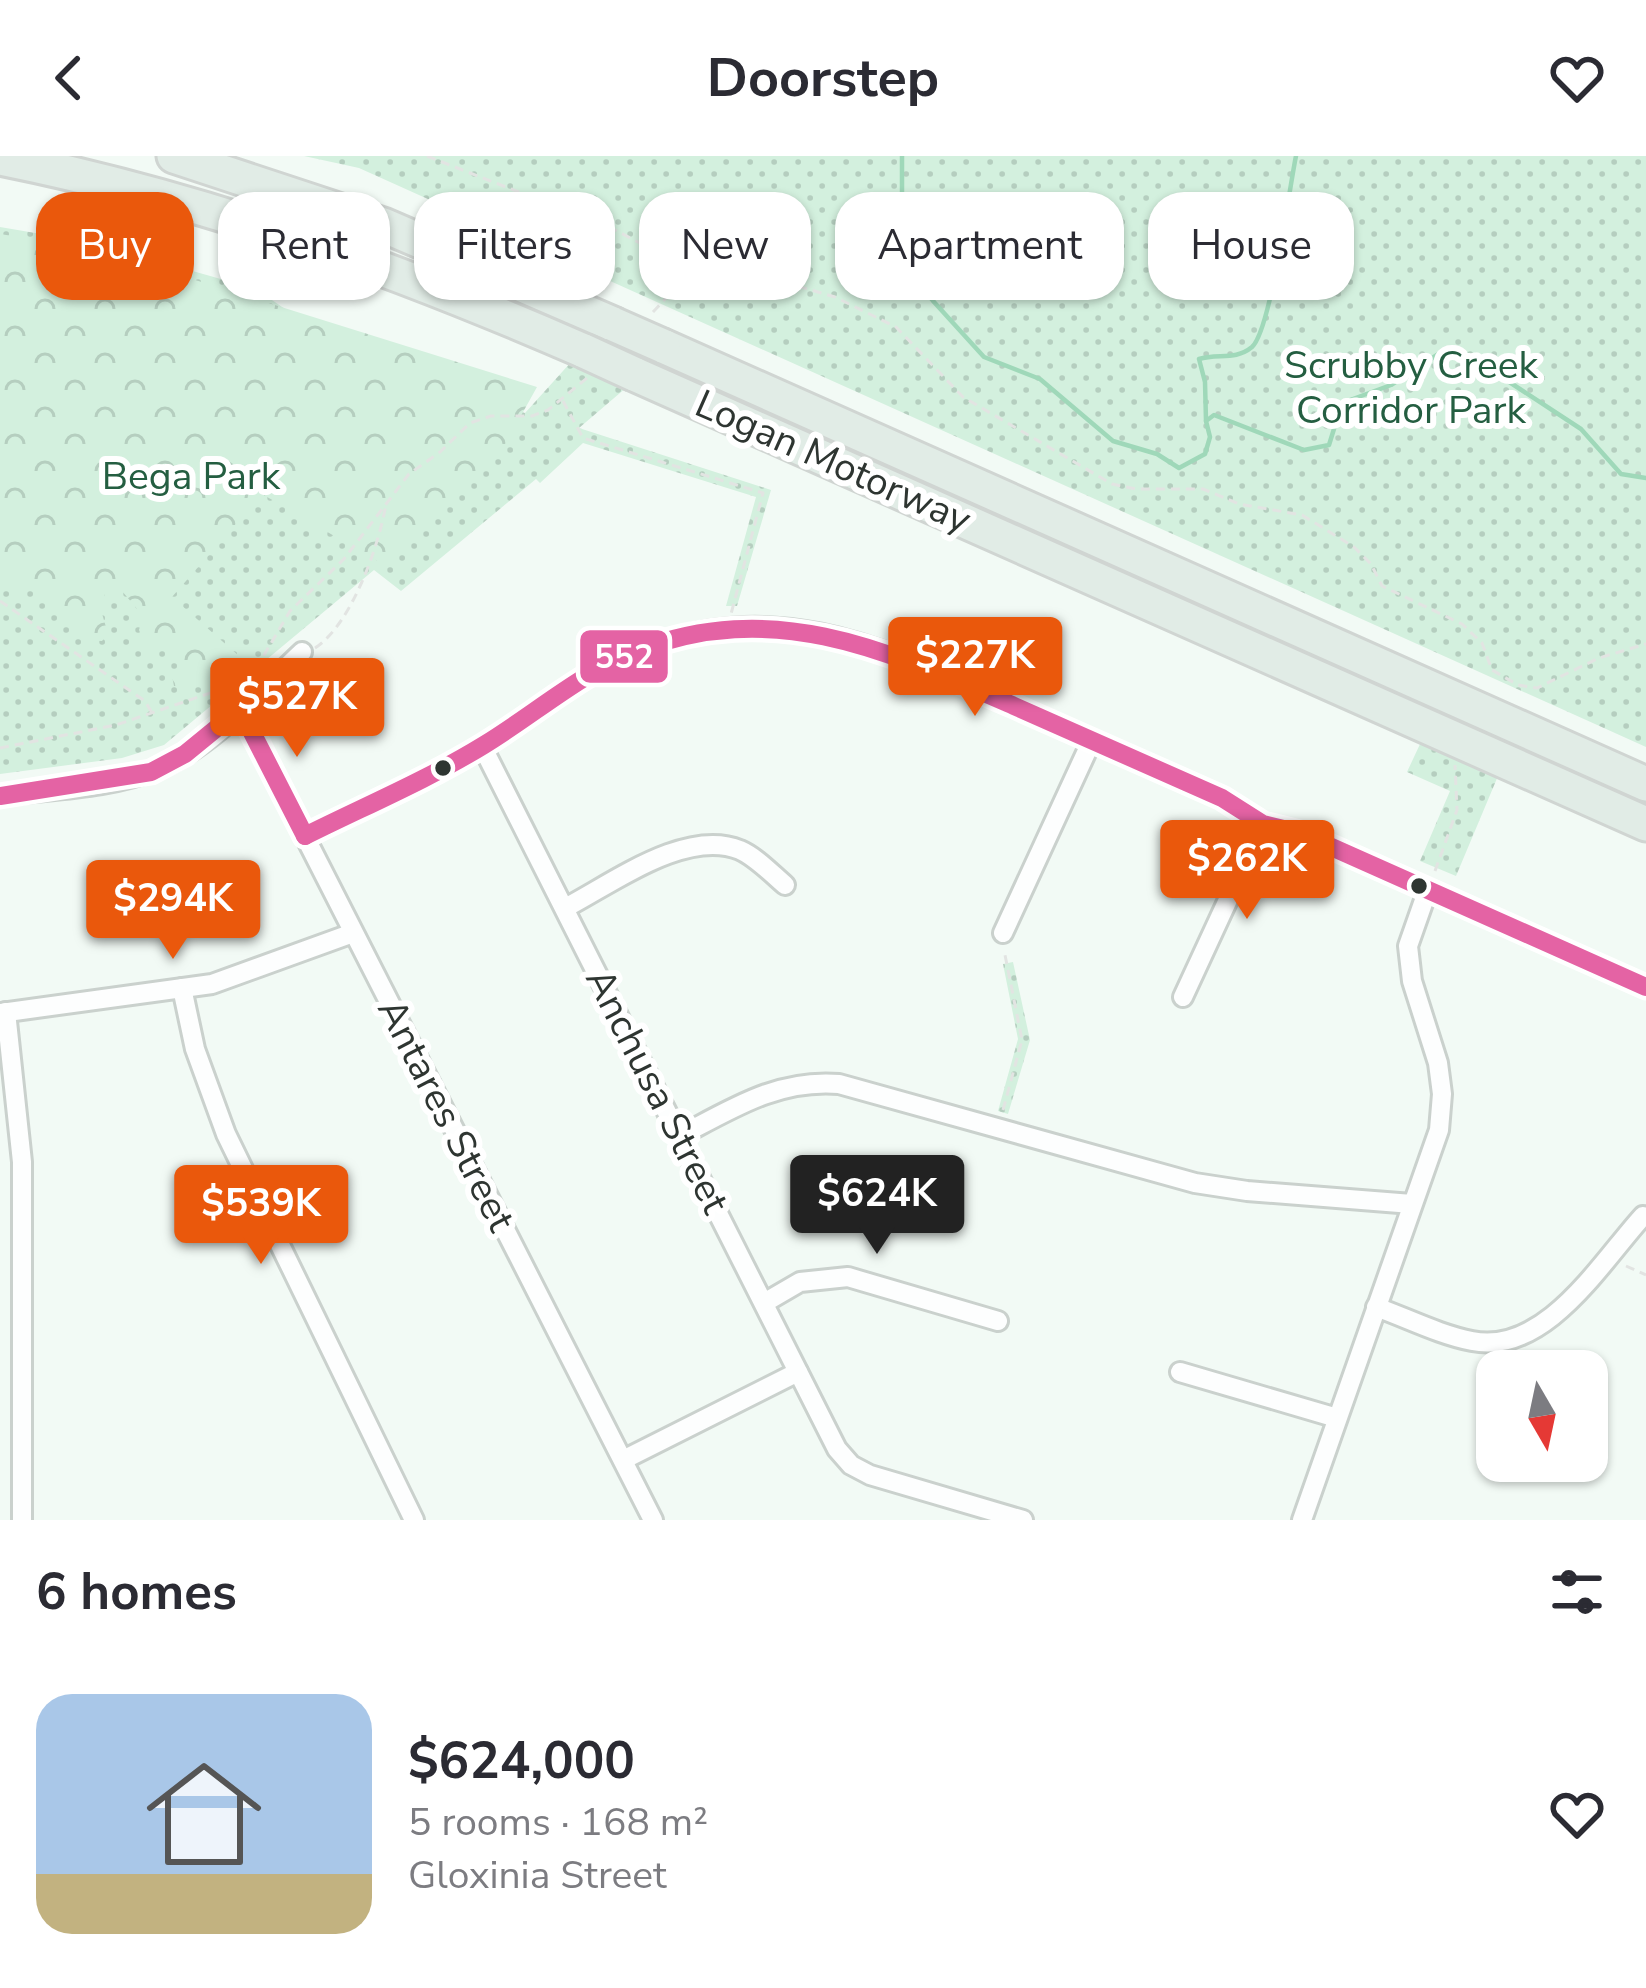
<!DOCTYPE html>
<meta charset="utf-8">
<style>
:root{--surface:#fff;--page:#f7f7f7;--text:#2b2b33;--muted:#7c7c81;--accent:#ea580c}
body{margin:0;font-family:"Nunito Sans",sans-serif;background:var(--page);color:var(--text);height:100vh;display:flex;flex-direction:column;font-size:45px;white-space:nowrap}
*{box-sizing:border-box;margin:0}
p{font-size:39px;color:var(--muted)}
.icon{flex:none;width:66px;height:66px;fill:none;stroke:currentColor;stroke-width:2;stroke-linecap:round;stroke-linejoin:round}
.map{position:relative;height:1364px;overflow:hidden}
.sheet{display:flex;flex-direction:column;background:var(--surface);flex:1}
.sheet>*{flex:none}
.hud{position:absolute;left:36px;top:36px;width:1575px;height:108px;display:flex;gap:24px}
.needle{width:78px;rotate:171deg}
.fabs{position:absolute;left:1476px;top:1194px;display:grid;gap:24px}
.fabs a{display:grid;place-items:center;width:132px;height:132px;border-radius:24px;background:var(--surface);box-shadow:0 3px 9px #0004;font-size:60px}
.price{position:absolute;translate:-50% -102px;padding:0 27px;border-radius:12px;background:var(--accent);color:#fff;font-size:39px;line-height:78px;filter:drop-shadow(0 3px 6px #0008)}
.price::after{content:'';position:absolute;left:50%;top:72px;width:36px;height:27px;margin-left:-18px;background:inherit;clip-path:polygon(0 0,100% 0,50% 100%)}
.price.on{background:#222;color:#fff}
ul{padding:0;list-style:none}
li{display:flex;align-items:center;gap:36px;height:300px;padding:0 36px}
li span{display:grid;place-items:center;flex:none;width:336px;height:240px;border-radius:36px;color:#555}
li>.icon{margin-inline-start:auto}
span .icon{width:144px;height:144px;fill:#fffc;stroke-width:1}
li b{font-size:51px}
h2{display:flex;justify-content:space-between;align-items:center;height:144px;padding:0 36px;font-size:51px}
.pill{padding:0 42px;border-radius:36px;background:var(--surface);box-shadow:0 3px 9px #0004;font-size:42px;line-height:108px}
.pill.on{background:var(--accent);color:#fff}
header{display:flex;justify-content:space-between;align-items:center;height:156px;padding:0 36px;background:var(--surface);font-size:54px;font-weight:700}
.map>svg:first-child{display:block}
.green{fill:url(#green-dots)}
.forest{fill:url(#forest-crowns)}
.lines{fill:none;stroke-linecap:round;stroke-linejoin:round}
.stream{stroke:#9fd8b9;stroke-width:4.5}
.street-casing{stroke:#cad1cd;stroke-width:24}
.highway-casing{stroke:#d0d5d2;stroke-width:39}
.path{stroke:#e2e4e2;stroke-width:3;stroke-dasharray:9 6;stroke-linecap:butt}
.street{stroke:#fdfefe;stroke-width:18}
.highway{stroke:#e1ece6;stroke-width:33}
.highway-bridge-casing{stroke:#d0d5d2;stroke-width:39;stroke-linecap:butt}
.highway-bridge{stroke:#e1ece6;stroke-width:33}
.bus-1-casing{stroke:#fff;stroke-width:27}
.bus-1{stroke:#e463a4;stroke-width:18}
.bus-dot{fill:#2e3531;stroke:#fff;stroke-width:4.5}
.labels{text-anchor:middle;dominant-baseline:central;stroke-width:12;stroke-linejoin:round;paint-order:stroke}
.park-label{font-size:39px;fill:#245e41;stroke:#fff}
.street-label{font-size:39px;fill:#2e3531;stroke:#fff}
.line-badge{stroke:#fff;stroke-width:4.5}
.badge-label{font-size:33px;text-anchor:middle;font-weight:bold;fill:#fff}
</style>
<header><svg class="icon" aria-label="back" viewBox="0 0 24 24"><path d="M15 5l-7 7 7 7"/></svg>Doorstep<svg class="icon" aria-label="heart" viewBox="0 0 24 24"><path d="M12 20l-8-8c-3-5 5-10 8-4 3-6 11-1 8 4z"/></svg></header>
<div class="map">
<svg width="1646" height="1364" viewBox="0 0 1646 1364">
<defs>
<pattern id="green-dots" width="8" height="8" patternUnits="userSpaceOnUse" patternTransform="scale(3)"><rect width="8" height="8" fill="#d3f0de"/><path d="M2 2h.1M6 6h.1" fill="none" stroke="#b5cebf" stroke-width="1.8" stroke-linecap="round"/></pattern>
<pattern id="forest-crowns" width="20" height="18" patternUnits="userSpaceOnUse" patternTransform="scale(3)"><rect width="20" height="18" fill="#d3f0de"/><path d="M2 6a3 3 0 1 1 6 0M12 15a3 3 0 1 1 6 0" fill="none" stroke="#b5cebf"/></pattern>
</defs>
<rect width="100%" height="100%" fill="#f2faf5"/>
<g class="green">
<polygon points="304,0 1646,0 1646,591 359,12"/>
<polygon points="0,71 94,87 256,133 359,204 525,257 572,205 627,231 579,272 771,334 737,450 726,450 756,341 583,287 540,327 536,323 401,435 374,414 164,589 122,602 0,618"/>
<polygon points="1421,586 1498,620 1456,720 1420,705 1450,635 1407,616"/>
<polygon points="1013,806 1030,884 1008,958 998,955 1018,883 1003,808"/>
</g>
<path class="forest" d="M0,78L96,93L537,231L498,301L379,406L262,338L172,441L247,507C232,535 203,530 174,530L172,520L184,511L180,502L166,490L146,492L139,474L143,460L122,435L105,438L101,454L108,478L102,485L82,484L77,467L60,461L37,427L0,432Z"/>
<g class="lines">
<g class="stream">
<polyline points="902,0 902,64 919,127 934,146 984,201 1040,223 1113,285 1157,298 1179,312 1205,298 1210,281 1206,265 1214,259 1304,294 1329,289 1342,247 1391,229 1440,197 1468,199 1581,273 1621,318 1646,322"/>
<path d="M1206,265L1205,226L1199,203C1218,197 1235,205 1252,191C1271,174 1289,33 1296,0"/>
</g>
<defs>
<g id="street">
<polyline points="240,553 653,1364"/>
<polyline points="482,590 837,1293 851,1309 870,1319 1023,1364"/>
<path d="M0,640C51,633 109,633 157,613C213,591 259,536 302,496"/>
<path d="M305,680C364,650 427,623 484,589C536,557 582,517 639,494C779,438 887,494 1013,550C1083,580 1152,611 1222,642L1263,668L1300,677L1646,831"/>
<path d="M565,752C613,727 686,672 740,694C756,701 771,717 785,729"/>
<polyline points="1003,777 1092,584"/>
<polyline points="182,832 195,893 226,978 414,1364"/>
<polyline points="1183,841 1263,668"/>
<polyline points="6,856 22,1006 22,1364"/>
<polyline points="0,857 212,828 353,777"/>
<path d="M680,980C733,952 778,923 839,928L1195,1027L1247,1035L1412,1048"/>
<polyline points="764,1147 800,1126 848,1121 998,1165"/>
<path d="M1376,1151C1407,1162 1440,1179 1472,1185C1545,1200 1601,1106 1643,1060"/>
<polyline points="1180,1216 1337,1262"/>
<polyline points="623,1304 798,1216"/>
<polyline points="1302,1364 1439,974 1442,938 1438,907 1412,825 1408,790 1428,733"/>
</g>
<g id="highway">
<polyline points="174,0 383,69 613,168"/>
<path d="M0,2C204,43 394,112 584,195"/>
<polyline points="663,190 1646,628"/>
<polyline points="634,218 1646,668"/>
</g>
</defs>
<use href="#street" class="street-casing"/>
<use href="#highway" class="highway-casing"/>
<g class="path">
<polyline points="427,0 615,74 674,105 686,118"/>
<polyline points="653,156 687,120 712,111 739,113 835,141 896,171 963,241 1112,328 1136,333 1203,333 1239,348 1302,359 1354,391 1371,408 1382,430 1462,468 1482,487 1492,514 1518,529 1537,532 1599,502 1646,488"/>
<polyline points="563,245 583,282 763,337 731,458"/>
<polyline points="0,445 145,545 152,557"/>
<path d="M315,492C351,469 379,390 386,348"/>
<polyline points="0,592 116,569 228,531 257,511 290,455 344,403 409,318 440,296 470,267 491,260 532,260 548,254 587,222"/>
<polyline points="1435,715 1457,654 1455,609"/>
<polyline points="1003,954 1022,884 1004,794"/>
<polyline points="1626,1110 1646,1119"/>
</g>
<use href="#street" class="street"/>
<use href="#highway" class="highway"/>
<defs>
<g id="highway-bridge">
<polyline points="613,168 663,190"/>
<polyline points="584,195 634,218"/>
</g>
</defs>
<use href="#highway-bridge" class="highway-bridge-casing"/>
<use href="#highway-bridge" class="highway-bridge"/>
<defs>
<g id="bus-1">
<polyline points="240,553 305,680"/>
<polyline points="0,640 151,616 185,598 240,553"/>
<path d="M305,680C365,650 427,624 484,589C535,558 582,516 639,494C776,442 888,495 1014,550C1083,581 1153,611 1222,642L1263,668L1300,677L1646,831"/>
</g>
</defs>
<use href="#bus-1" class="bus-1-casing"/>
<use href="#bus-1" class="bus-1"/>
</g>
<g class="bus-dot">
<circle cx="443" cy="612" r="10"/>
<circle cx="1419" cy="730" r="10"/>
</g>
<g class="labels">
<g class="park-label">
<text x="1411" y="209">Scrubby Creek<tspan x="1411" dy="45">Corridor Park</tspan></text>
<text x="191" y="320">Bega Park</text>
</g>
<g class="street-label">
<text transform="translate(833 306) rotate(24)">Logan Motorway</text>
<text transform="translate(657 935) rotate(63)">Anchusa Street</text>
<text transform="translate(446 959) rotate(63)">Antares Street</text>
</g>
</g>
<rect class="line-badge" x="578" y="472" width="92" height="57" rx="12" fill="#e463a4"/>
<g class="badge-label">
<text x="624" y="512">552</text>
</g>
</svg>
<div class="fabs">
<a><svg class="needle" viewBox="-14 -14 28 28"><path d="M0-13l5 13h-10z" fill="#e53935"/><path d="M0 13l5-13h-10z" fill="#7c7c81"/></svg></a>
</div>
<b class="price" style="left:975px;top:563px">$227K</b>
<b class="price" style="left:297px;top:604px">$527K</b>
<b class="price" style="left:1247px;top:766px">$262K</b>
<b class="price" style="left:173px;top:806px">$294K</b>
<b class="price on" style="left:877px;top:1101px">$624K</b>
<b class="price" style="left:261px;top:1111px">$539K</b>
<div class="hud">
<a class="pill on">Buy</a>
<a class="pill">Rent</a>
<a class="pill">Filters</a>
<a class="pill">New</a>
<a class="pill">Apartment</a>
<a class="pill">House</a>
</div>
</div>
<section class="sheet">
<h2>6 homes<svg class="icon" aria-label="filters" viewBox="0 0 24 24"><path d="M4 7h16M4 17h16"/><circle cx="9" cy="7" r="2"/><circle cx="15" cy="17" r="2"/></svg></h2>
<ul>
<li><span style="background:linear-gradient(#a9c7e8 75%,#c2b280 0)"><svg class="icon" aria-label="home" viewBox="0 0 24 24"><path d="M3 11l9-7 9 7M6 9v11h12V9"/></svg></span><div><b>$624,000</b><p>5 rooms · 168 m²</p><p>Gloxinia Street</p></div><svg class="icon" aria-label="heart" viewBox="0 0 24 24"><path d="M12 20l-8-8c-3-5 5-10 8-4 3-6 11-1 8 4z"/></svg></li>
</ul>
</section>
